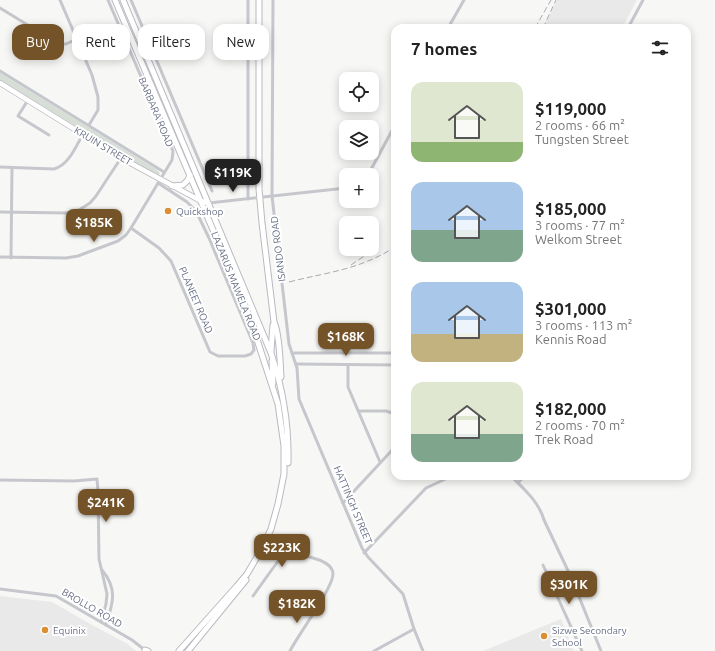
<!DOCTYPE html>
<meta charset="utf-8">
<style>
:root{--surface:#fff;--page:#f6f6f6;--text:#222;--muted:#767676;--accent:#755329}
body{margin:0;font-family:Ubuntu,sans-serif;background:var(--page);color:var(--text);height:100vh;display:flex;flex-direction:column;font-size:15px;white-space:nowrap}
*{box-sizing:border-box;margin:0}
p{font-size:13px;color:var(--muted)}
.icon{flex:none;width:22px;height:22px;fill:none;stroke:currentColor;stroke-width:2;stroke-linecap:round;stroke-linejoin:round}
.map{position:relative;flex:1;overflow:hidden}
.details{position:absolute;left:391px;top:24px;width:300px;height:456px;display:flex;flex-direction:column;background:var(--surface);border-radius:12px;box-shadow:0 2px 10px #0003}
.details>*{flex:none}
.guide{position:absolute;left:12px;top:24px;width:319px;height:36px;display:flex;gap:8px}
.buttons{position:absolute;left:339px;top:72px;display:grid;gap:8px}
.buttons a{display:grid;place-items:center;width:40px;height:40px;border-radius:8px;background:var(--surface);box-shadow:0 2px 10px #0003;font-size:20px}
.price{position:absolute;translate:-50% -34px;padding:0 9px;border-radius:8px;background:var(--accent);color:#fff;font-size:13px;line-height:26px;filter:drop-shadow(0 1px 2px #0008)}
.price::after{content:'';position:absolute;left:50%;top:24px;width:12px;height:9px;margin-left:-6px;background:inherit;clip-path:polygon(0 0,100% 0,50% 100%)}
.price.current{background:#222;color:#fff}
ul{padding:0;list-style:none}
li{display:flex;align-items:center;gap:12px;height:100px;padding:0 20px}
li span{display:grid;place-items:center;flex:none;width:112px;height:80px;border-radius:12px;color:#555}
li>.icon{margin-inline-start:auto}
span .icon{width:48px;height:48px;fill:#fffc;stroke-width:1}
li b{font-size:17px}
h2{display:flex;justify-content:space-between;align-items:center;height:48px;padding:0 20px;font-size:17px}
.pill{padding:0 14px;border-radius:12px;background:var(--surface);box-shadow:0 2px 10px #0003;font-size:14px;line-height:36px}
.pill.current{background:var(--accent);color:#fff}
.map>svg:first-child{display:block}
.built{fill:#e8e9e8}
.green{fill:#d7ded6}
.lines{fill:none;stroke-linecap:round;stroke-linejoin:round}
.secondary-casing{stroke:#b8bac0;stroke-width:6}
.primary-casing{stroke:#b9bac0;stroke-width:7}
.street{stroke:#c6c7cc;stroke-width:3}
.secondary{stroke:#fff;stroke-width:4.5}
.primary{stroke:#fff;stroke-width:5}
.rail{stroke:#a8aab2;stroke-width:1;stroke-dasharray:6 3;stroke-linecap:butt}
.poi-dot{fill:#db8f32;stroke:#fff;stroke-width:1.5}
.labels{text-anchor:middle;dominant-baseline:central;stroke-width:4;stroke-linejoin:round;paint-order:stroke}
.street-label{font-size:10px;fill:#686f85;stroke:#fff}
.poi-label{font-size:10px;fill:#686f85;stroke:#fff;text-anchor:start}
</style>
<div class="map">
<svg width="715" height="651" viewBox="0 0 715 651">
<rect width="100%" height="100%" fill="#f7f8f5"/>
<g class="built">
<polygon points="557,0 637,0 622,28 543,28"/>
<polygon points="395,268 395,349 392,349 391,270"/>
<polygon points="0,596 52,602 92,625 126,643 136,651 0,651"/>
<polygon points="561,619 574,651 483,651"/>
</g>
<polygon class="green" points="0,73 156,169 160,173 159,175 145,169 0,80"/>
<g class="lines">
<defs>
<polyline id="secondary" points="0,83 121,158 201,201 208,203"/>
<g id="primary">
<polyline points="115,0 248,312 278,404 284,446 284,474 278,504 271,529 260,552 247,574 236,587 179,651"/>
<path d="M123,0L271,353C283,389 289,425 288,463"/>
<path d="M259,0V189L262,223L274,322C280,335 280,363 281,377"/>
<polyline points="172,186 183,185 188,180 190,175"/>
<polyline points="271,351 273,325"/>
<polyline points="272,361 273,383"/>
<polyline points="145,650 148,651"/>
<polyline points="188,651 246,580"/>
</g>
</defs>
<use href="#secondary" class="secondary-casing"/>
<use href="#primary" class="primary-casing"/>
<g class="street">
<polyline points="60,0 92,75 98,97 98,110 89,125"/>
<polyline points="131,0 212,191"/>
<polyline points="273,0 272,196 289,344 297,368 299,399 362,548 368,557 403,594 414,629 423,651"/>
<polyline points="0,8 59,44 66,44 77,39"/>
<polyline points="448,28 464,0"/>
<polyline points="628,28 643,0"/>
<polyline points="0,71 164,172"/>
<polyline points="28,100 18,116 49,135"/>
<path d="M0,167L54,169C69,165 76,146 83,134"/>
<polyline points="368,175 395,125"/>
<polyline points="248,199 248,0"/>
<polyline points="209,203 346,188"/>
<polyline points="0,212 67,213 79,210 90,203 96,196 121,158"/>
<polyline points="131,228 159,248 171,261 210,352 218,356 245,356 251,354 254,350 253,343 209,238 196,211 187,202 158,183"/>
<polyline points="0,257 66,258 78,256 118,241 126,235 131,228 172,160 173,151 108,0"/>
<polyline points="11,258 12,168"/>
<polyline points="292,353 395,353"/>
<polyline points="296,364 395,365"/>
<polyline points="348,365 348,387 380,462"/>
<polyline points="359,411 386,411 395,414"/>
<path d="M511,476C524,489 539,502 544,520L571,577L601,651"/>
<polyline points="0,480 74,481 97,479 98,491 99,559 107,594 106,604 101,622"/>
<polyline points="518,483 524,476"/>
<polyline points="343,503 395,447"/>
<polyline points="285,543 284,548 286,554"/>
<polyline points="364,553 426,488 452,476"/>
<polyline points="543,565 582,651"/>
<path d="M102,570C118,589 113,603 106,625"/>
<polyline points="0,589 56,596 132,640 146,651"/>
<path d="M253,596L281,557C292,550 301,555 313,558C321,560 333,565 333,574C333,588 298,635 290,651"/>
<polyline points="374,651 414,629"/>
</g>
<use href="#secondary" class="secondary"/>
<use href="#primary" class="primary"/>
<g class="rail">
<polyline points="535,28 551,0"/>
<polyline points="543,28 556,0"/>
<polyline points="351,265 376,248"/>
<path d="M289,282C328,272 359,270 395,247"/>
<polyline points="395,345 395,323"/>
</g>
</g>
<g class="poi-dot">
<circle cx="168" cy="211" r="4"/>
<circle cx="45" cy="630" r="4"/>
<circle cx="544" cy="636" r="4"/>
</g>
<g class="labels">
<g class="street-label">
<text transform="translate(156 112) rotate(67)">BARBARA ROAD</text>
<text transform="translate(103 146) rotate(31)">KRUIN STREET</text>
<text transform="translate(278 249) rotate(-97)">ISANDO ROAD</text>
<text transform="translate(236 286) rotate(68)">LAZARUS MAWELA ROAD</text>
<text transform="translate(196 300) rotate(67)">PLANEET ROAD</text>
<text transform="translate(353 505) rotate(67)">HATTINGH STREET</text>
<text transform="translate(92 608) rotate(30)">BROLLO ROAD</text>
</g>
<g class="poi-label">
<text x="176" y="211">Quickshop</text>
<text x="53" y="630">Equinix</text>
<text x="552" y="630">Sizwe Secondary<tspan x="552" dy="12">School</tspan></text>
</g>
</g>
</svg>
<div class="buttons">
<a><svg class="icon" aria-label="locate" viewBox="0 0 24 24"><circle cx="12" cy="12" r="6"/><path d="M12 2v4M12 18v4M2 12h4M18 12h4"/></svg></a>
<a><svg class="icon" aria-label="layers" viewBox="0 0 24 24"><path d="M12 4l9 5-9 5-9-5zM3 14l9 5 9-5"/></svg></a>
<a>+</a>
<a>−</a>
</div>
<b class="price current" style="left:233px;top:193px">$119K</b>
<b class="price" style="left:94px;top:243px">$185K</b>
<b class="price" style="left:346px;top:357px">$168K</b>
<b class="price" style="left:106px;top:523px">$241K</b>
<b class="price" style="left:282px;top:568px">$223K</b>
<b class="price" style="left:569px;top:605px">$301K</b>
<b class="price" style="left:297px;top:624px">$182K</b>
<div class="guide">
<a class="pill current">Buy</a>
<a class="pill">Rent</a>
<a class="pill">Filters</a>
<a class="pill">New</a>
</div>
<section class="details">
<h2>7 homes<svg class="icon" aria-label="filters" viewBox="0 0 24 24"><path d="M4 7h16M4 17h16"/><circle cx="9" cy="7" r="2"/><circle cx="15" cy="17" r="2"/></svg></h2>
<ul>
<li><span style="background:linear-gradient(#dfe7d0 75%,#8fb573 0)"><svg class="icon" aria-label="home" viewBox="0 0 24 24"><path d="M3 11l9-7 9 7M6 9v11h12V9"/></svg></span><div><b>$119,000</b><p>2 rooms · 66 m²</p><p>Tungsten Street</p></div></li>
<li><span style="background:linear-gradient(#a9c7e8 60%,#7fa58c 0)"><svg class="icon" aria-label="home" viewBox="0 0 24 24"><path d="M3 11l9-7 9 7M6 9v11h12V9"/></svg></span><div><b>$185,000</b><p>3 rooms · 77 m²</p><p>Welkom Street</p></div></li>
<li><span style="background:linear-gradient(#a9c7e8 65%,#c2b280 0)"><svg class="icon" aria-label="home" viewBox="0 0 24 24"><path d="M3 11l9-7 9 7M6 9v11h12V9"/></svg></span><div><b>$301,000</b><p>3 rooms · 113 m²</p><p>Kennis Road</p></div></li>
<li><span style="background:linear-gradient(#dfe7d0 65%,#7fa58c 0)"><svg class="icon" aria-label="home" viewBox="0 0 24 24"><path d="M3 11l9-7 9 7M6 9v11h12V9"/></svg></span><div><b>$182,000</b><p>2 rooms · 70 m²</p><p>Trek Road</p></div></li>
</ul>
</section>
</div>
